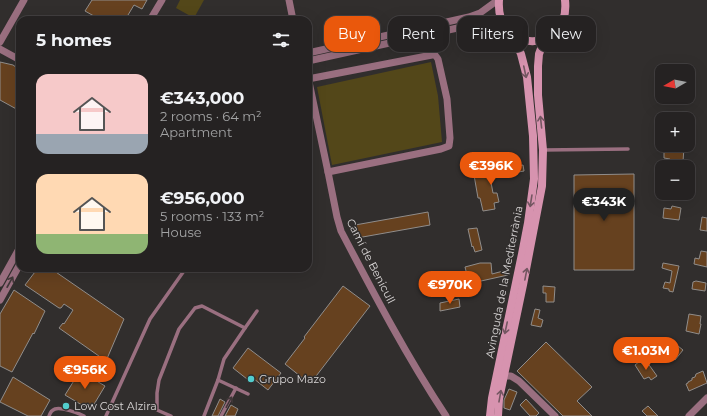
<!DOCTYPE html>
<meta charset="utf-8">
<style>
:root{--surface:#252222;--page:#2d2a2a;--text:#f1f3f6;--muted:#a3a4a5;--line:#423f40;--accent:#ea580c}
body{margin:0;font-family:Montserrat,sans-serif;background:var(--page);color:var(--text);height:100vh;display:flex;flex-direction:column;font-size:15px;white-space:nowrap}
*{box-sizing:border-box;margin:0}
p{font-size:13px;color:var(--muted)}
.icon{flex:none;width:22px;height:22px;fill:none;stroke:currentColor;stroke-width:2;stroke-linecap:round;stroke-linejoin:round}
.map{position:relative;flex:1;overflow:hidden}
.panel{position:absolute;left:16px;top:16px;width:296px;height:256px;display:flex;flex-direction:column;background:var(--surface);border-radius:12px;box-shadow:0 4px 16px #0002,0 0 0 1px var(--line)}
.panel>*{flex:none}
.hud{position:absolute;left:324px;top:16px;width:323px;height:36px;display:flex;gap:8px}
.needle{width:26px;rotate:261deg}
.controls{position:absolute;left:655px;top:64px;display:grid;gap:8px}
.controls a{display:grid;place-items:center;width:40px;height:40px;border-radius:8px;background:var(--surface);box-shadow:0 4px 16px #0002,0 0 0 1px var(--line);font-size:20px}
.price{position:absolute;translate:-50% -34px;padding:0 9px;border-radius:14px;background:var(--accent);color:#fff;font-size:13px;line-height:26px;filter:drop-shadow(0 1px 2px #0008)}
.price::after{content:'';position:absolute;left:50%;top:24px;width:12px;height:9px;margin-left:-6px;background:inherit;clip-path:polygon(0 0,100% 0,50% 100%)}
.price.on{background:#222;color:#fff}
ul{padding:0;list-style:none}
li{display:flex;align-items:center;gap:12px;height:100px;padding:0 20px}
li span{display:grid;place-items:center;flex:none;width:112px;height:80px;border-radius:12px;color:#555}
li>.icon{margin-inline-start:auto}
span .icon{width:48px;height:48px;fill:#fffc;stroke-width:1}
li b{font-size:17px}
h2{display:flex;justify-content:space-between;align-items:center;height:48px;padding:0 20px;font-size:17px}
.tag{padding:0 14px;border-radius:12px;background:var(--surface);box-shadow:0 4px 16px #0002,0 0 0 1px var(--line);font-size:14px;line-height:36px}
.tag.on{background:var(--accent);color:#fff}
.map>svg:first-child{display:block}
.green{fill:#534719}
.building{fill:#66411f;stroke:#908d8b}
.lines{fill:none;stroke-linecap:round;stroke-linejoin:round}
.lane{stroke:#9a6f80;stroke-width:3.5}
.street{stroke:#9a6f80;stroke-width:7}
.secondary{stroke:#d793af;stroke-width:8}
.oneway{stroke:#735661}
.oneway2{stroke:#413839}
.poi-dot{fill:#52cdcd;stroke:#312e2d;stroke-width:1.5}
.labels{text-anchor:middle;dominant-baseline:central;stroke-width:3;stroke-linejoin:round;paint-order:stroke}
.street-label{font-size:11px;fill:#d9d6d6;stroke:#312e2d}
.poi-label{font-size:11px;fill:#d9d6d6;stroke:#312e2d;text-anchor:start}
</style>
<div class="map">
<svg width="707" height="416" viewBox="0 0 707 416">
<rect width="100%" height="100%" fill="#312e2d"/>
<g class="green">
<polygon points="180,0 204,0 194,18 176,8"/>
<polygon points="431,62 438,96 442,142 332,165 317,87"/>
</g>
<g class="building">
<polygon points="92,0 147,0 142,9 134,5 125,20 101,20 85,11"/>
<polygon points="0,62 13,65 20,70 20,111 0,100"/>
<polygon points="668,145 676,145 675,146 684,147 683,162 670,161 670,159 664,158 664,152 668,152"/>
<polygon points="523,165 524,171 490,177 493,193 497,193 499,202 494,203 495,209 483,211 480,198 478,198 474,175"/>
<polygon points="634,174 634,270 574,270 574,175"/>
<polygon points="672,206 681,208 679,220 663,218 664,208 671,209"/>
<polygon points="428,212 430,225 357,238 355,225"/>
<polygon points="702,217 707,218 707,231 700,230"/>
<polygon points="477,228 482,250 475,252 473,246 472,247 468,229"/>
<polygon points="701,251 707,252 707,267 694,264 695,258 699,259"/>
<polygon points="480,263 491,263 492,274 507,270 508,275 472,283 471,274 467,275 465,267"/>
<polygon points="663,263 679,266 673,292 669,291 669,289 663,288 665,282 670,283 672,271 662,268"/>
<polygon points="38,268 50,268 124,319 106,361 59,328 63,323 64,324 73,310 64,304 61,308 59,308 25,285"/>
<polygon points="696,281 706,283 705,291 692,289 693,282"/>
<polygon points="343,286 370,306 310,384 285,364 305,338 304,337"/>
<polygon points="543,286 555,287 554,302 546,302 546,293 543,293"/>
<polygon points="14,290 45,311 34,334 33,333 12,372 0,366 0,314"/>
<polygon points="459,299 460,307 440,311 440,303"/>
<polygon points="535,309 540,310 538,318 543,320 541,327 531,325"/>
<polygon points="689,314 701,316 700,324 701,324 699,334 686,331"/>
<polygon points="546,342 592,387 577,401 592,416 563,416 517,371"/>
<polygon points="673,342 683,350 675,360 665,352"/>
<polygon points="248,348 281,373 268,390 249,375 247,379 233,368"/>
<polygon points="640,361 642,364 647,362 657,376 651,380 649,377 644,379 635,365"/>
<polygon points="80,371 105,386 93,406 90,404 87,408 65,395"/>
<polygon points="703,371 707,383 689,391 686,384 688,383 688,382 692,380 692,378 695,377 696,374"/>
<polygon points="13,377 50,400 41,416 28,416 0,402"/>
<polygon points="509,389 517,392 510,410 504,408 504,400"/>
<polygon points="220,399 225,402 218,416 212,416"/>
<polygon points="526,399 539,413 536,416 530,416 520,405"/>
<polygon points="231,405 238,409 235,416 225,416"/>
<polygon points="648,406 658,416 647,416 642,411"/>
</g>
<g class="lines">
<g class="lane">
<polyline points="543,150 628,149"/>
<polyline points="245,328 257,311"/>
<path d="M49,416C50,413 52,410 55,409C62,407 78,413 84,416"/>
<polyline points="106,416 150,319 186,268"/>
<polyline points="171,416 157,410 157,393 159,380 179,329 195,308 202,306 245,328 224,359 218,380"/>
<polyline points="204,416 218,380 248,394"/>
<polyline points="221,416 236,388"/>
</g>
<g class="street">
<polyline points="289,0 293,20"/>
<polyline points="150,20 162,0"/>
<polyline points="0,42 24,0"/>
<polyline points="0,49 20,60"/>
<polyline points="308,53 469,17 480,13 498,0"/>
<polyline points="308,61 471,25 483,23 504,26"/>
<path d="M308,77L328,172L337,217L341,231C374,294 407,357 446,416"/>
<polyline points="308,79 432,55 435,55 438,59 447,99 450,138 449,146 441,149 328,172"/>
<polyline points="0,283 20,247"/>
<polyline points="0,300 20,264"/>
<polyline points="504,376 511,376 519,381 555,416"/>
<polyline points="689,416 707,398"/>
</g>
<g class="secondary">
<path d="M499,0C495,56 571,54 565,0"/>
<polyline points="490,416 492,398 522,254 528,223 534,179 533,136 527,77 521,54 513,35"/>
<polyline points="498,416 499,399 523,285 542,186 543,150 538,95 538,66 539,54 542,46 548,38"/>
</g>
</g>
<defs><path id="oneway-shaft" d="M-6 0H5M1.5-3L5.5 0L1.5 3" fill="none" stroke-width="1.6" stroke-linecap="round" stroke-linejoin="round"/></defs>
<g class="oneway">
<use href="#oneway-shaft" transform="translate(525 72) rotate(78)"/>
<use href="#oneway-shaft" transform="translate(541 122) rotate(-96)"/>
<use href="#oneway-shaft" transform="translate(531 201) rotate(99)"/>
<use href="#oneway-shaft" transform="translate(526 274) rotate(-79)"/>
<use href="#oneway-shaft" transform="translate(506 328) rotate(102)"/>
<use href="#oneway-shaft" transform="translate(500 396) rotate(-80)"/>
</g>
<g class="oneway2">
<use href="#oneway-shaft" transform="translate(10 282) rotate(-61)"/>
<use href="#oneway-shaft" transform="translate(229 402) rotate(-62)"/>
</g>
<g class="poi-dot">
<circle cx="251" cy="379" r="4"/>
<circle cx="66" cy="406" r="4"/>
</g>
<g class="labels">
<g class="street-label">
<text transform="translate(371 261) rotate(63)">Camí de Benicull</text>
<text transform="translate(504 282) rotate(-79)">Avinguda de la Mediterrània</text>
</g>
<g class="poi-label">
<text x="259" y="379">Grupo Mazo</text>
<text x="74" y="406">Low Cost Alzira</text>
</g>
</g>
</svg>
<div class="controls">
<a><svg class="needle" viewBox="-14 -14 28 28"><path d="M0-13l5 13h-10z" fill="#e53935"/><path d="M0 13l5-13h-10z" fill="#a3a4a5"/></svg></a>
<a>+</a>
<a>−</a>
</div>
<b class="price" style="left:491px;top:186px">€396K</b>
<b class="price on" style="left:604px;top:222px">€343K</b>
<b class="price" style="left:450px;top:305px">€970K</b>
<b class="price" style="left:646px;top:371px">€1.03M</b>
<b class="price" style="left:85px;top:390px">€956K</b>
<div class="hud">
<a class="tag on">Buy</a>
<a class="tag">Rent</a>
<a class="tag">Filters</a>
<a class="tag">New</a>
</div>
<section class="panel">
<h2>5 homes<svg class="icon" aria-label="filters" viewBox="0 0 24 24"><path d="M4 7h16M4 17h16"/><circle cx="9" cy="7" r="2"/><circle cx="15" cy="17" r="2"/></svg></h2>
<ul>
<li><span style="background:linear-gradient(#f6c9c9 75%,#9aa5b1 0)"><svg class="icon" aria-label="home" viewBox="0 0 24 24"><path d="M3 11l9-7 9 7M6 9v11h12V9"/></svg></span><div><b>€343,000</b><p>2 rooms · 64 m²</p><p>Apartment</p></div></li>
<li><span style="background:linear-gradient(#ffd9b3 75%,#8fb573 0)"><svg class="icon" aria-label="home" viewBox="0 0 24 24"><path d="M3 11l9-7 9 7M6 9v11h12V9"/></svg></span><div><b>€956,000</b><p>5 rooms · 133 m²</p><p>House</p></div></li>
</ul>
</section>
</div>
